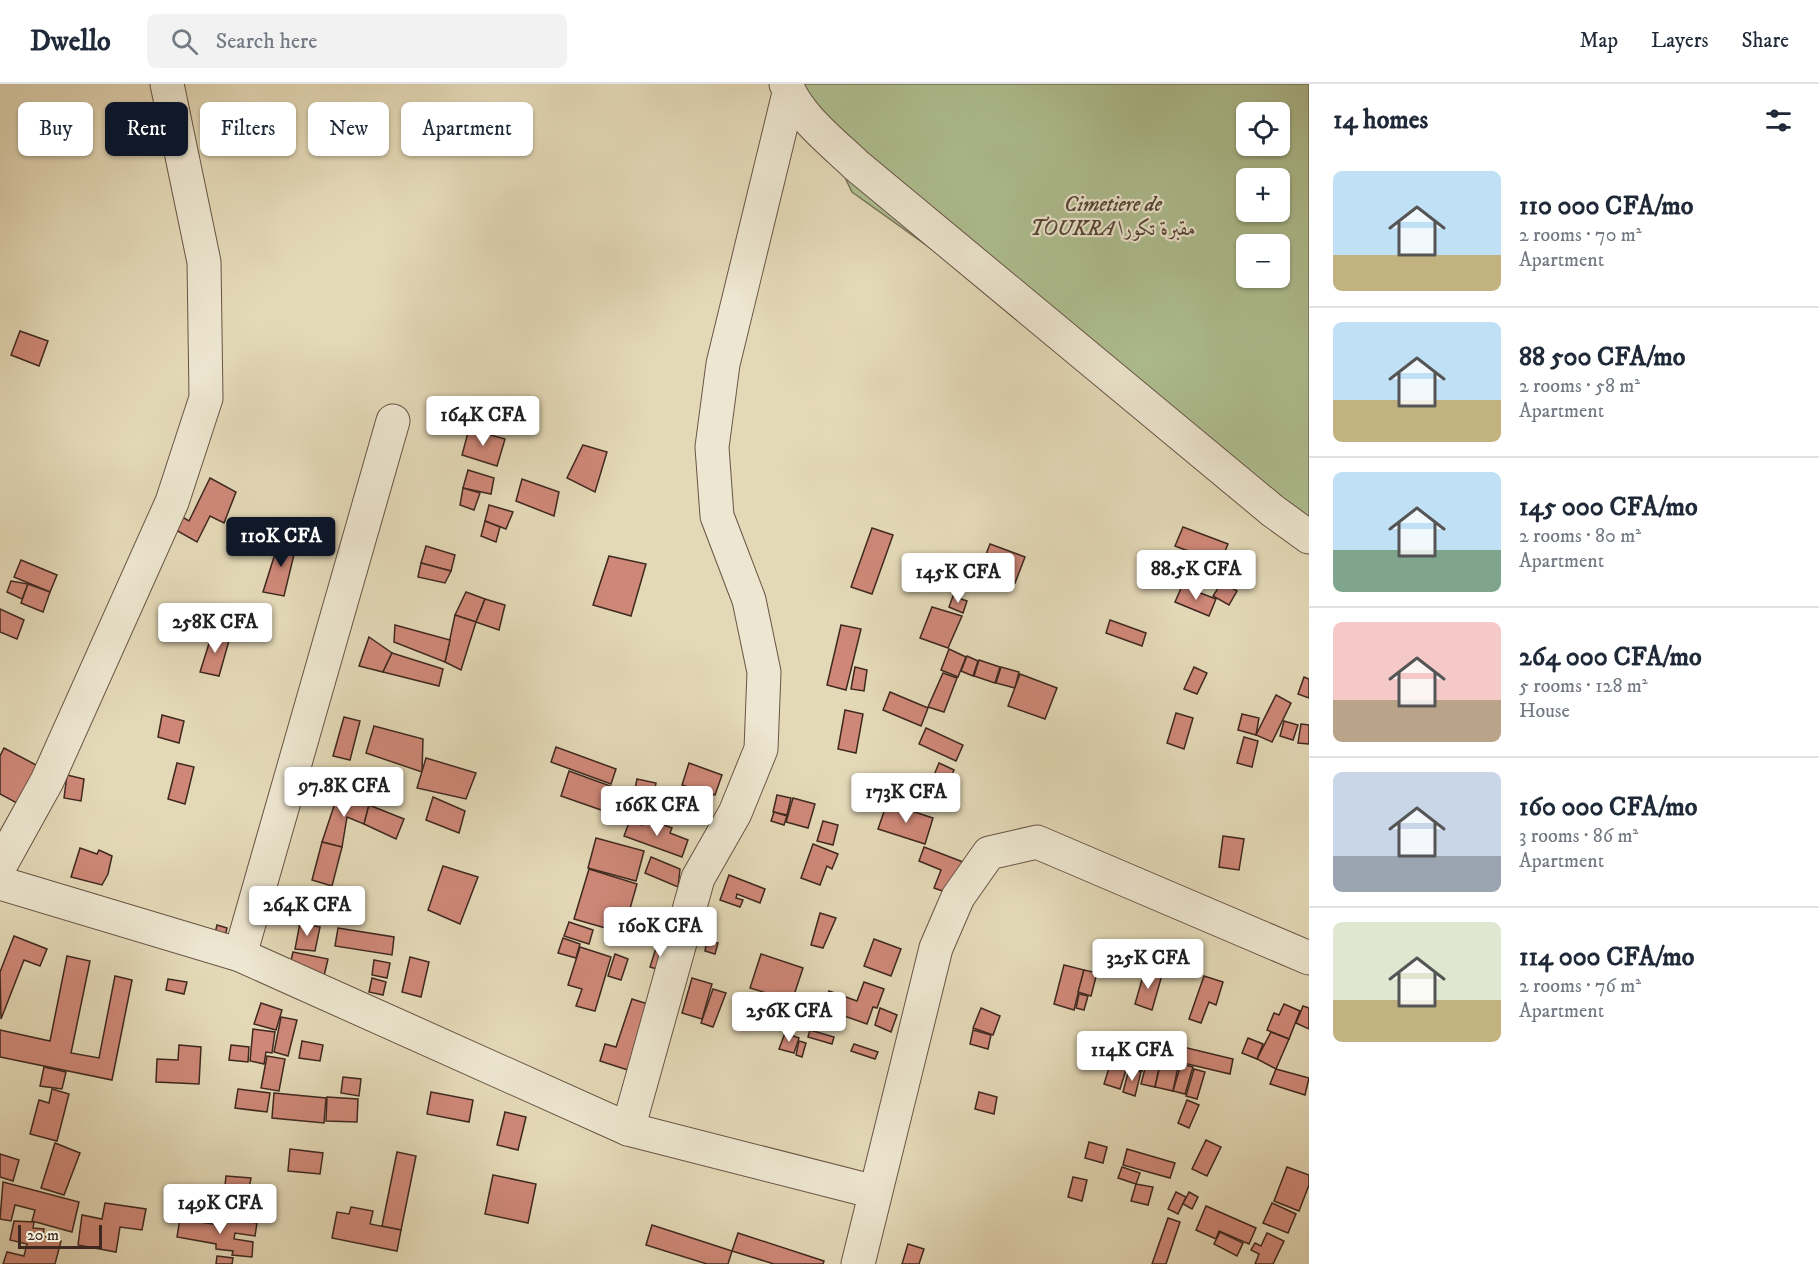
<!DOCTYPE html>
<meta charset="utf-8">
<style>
:root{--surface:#fff;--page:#f2f2f3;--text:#1f2937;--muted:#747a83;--line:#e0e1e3;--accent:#111827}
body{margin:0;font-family:"IM FELL DW Pica",Amiri,serif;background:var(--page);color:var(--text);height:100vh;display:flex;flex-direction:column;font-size:22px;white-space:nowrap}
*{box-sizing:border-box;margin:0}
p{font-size:20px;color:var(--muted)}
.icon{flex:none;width:33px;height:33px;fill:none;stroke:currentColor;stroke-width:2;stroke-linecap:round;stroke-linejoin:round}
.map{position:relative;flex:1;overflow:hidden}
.panel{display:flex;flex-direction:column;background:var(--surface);width:510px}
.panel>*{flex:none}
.hud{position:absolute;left:18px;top:18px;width:570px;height:54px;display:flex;gap:12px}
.fabs{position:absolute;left:1236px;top:18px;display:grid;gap:12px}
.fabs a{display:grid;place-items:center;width:54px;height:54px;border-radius:9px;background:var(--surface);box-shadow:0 2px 4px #0004;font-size:30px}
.scale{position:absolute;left:18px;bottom:15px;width:84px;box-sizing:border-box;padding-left:6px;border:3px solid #3f281f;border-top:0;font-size:16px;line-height:21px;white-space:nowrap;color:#3f281f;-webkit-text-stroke:4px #ede6d0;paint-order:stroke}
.price{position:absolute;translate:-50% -51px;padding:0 14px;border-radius:6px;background:#fff;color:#222;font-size:20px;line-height:39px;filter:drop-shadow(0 2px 3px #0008)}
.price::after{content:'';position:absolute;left:50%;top:36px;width:18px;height:14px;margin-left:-9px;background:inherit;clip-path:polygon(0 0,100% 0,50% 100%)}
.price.active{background:var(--accent);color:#fff}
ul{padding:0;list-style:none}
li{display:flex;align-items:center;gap:18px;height:150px;padding:0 24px}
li+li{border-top:2px solid var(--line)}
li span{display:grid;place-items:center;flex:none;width:168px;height:120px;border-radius:9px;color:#555}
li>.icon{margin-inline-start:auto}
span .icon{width:72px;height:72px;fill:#fffc;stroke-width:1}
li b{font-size:26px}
h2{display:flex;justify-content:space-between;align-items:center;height:72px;padding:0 24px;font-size:26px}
.pill{padding:0 21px;border-radius:9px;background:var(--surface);box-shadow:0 2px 4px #0004;font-size:21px;line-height:54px}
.pill.active{background:var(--accent);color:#fff}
header{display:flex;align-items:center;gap:36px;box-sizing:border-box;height:84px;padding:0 30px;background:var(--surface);border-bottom:2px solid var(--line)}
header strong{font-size:28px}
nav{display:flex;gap:33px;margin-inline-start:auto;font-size:21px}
.search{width:420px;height:54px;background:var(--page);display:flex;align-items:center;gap:15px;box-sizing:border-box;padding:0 21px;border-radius:9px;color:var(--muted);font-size:22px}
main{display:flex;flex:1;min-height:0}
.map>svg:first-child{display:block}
.green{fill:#afc092;stroke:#777458;stroke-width:1.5;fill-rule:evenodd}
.building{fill:#cf8878;stroke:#3f281f;stroke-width:1.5}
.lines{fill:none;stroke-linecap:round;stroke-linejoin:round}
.minor-casing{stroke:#685445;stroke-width:35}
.minor{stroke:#ede6d0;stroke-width:33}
.labels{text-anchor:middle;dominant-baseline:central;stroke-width:4.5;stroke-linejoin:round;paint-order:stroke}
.park-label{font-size:21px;font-style:italic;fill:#554636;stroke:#ede6d0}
</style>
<header>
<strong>Dwello</strong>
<div class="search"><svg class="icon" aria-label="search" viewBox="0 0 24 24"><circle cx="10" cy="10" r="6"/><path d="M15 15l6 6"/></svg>Search here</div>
<nav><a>Map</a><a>Layers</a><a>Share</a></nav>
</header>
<main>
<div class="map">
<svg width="1309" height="1180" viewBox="0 0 1309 1180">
<rect width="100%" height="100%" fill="#e4d9b7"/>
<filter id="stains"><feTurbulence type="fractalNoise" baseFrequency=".00333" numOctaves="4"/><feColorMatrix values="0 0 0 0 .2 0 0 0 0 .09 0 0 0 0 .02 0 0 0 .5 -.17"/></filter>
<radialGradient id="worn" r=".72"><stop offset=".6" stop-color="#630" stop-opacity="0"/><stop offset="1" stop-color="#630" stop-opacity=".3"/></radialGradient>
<path class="green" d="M800,0H1309V435L852,108ZM1246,28H1280V62H1246ZM1246,94H1280V128H1246ZM1246,160H1280V194H1246Z"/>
<g class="building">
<polygon points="20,247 48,257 39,282 11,271"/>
<polygon points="469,345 505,355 497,382 462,371"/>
<polygon points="583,361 607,368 595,408 567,394"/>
<polygon points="468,386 494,394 491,410 463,404"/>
<polygon points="210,394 236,408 224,439 210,432 197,458 167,441 174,428 189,437"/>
<polygon points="522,395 559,408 554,432 516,417"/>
<polygon points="463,404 480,409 474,426 460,421"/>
<polygon points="489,421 513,428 506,445 485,437"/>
<polygon points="485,437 500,443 496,458 481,452"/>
<polygon points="1183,443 1228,460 1220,479 1175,462"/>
<polygon points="872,444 893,451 872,510 851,503"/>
<polygon points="280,454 297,458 284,512 263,508"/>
<polygon points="990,460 1025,473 1015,499 980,486"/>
<polygon points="426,462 455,471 451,487 421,479"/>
<polygon points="609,472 646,480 631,532 593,521"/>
<polygon points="21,476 57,491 50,508 14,493"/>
<polygon points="421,479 451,487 445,499 418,493"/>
<polygon points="11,497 28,500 22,515 7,508"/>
<polygon points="1222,498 1237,507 1229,521 1213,512"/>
<polygon points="28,500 50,508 43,528 21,519"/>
<polygon points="1182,502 1216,515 1209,532 1175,518"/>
<polygon points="466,508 485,515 476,538 455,531"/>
<polygon points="953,512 967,517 963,529 949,523"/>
<polygon points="485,515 505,521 499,546 476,538"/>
<polygon points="932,523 962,532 948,564 920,554"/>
<polygon points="0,525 24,536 17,555 0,548"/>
<polygon points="455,531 476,538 461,586 445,578"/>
<polygon points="1110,536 1146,549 1142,562 1106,549"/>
<polygon points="395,541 450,556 445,578 394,558"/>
<polygon points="841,541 861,545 846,606 827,601"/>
<polygon points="213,547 230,553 219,592 200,588"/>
<polygon points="369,553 392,569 383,588 359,582"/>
<polygon points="949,565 966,573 958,593 941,586"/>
<polygon points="392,569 443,585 439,602 383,588"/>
<polygon points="967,572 978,577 973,592 961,587"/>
<polygon points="979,576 1000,583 995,599 974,592"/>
<polygon points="855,583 867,586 864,607 851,605"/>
<polygon points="1001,583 1019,588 1015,604 996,599"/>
<polygon points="1194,583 1207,589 1197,610 1184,605"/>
<polygon points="943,589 957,594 944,628 928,623"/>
<polygon points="1020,590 1057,604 1045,635 1008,622"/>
<polygon points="1304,593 1309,595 1309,614 1298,610"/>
<polygon points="890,608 928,624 921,642 883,626"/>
<polygon points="1276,611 1291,619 1272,658 1256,651"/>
<polygon points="845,626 863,630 856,669 838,665"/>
<polygon points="1176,629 1193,634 1184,665 1167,659"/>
<polygon points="1242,630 1259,634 1256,651 1238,646"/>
<polygon points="162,631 184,637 179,659 158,653"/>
<polygon points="344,633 360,637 350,676 333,672"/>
<polygon points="1284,637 1298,641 1293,656 1280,652"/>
<polygon points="1301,640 1309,641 1309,660 1298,659"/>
<polygon points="374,642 423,655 422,688 366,669"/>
<polygon points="926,644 963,661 956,677 919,660"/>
<polygon points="1244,653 1258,657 1252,683 1237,679"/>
<polygon points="556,663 616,685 611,700 551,678"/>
<polygon points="4,664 38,682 26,724 0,710 0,672"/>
<polygon points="426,674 476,689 466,715 417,704"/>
<polygon points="177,679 194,683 185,720 168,715"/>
<polygon points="689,679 722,691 715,711 682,701"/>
<polygon points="939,679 954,686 949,698 934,691"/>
<polygon points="569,687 632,710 624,734 561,712"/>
<polygon points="67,691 84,695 81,717 64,714"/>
<polygon points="637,695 656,699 653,714 634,710"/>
<polygon points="339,707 369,721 364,740 347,733 342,763 322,758"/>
<polygon points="777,711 791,714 787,731 773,728"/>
<polygon points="433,713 465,727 459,749 426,736"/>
<polygon points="634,713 645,715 643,727 631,725"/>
<polygon points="793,714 815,720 808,744 786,738"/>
<polygon points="887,719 933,734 925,760 878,745"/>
<polygon points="369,721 404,735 396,755 364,740"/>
<polygon points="774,728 787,732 784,741 771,737"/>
<polygon points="645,734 672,744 670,749 688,756 682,773 624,752 630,736 642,741"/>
<polygon points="823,737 838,741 833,761 817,757"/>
<polygon points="1223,752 1244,755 1239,786 1219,783"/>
<polygon points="596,754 644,767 636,797 588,784"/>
<polygon points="322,758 342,763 332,802 312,796"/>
<polygon points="813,760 838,770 832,785 827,782 820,801 801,794"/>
<polygon points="924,763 963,778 951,810 934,804 941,786 919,777"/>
<polygon points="80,764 97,770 99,766 112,772 108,790 102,801 71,793"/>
<polygon points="651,773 680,785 678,803 645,789"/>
<polygon points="443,782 478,793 460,840 428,826"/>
<polygon points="589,785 637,800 623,849 574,835"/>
<polygon points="729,791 765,805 760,819 737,810 736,814 743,816 740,823 720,816"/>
<polygon points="820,829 836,834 823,864 811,861"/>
<polygon points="569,838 593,846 589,860 564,852"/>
<polygon points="300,839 320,843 315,867 295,865"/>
<polygon points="217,841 227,844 223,861 213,858"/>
<polygon points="338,844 394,853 392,871 335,862"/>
<polygon points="14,852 47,865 40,882 24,876 1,935 0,888"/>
<polygon points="563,854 580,860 576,874 558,869"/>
<polygon points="874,855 901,865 891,892 864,882"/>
<polygon points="707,856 718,859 715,870 705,867"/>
<polygon points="657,861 670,865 663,887 650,883"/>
<polygon points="580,863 611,873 595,927 576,922 582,905 568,901"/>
<polygon points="1136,867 1146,870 1141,891 1131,889"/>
<polygon points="293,868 328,875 324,892 289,885"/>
<polygon points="615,870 628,875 621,896 608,892"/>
<polygon points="761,870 803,884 792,917 750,904"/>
<polygon points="67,872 90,877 71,969 99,974 115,892 132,896 112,996 0,973 0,946 50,957"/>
<polygon points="410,873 429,878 421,913 402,908"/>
<polygon points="374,876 390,879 387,894 372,891"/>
<polygon points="1064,881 1084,886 1074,926 1054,920"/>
<polygon points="1145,885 1162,891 1152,926 1135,920"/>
<polygon points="1084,886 1097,889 1091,912 1078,908"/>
<polygon points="1204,892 1223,898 1216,921 1209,918 1201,939 1189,935"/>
<polygon points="372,894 386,898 383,911 369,908"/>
<polygon points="692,894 712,900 702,935 682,929"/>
<polygon points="168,895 187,898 184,910 166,906"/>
<polygon points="864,898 884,905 877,924 873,923 867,940 833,928 835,922 825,918 829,907 857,917"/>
<polygon points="713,905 726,909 713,943 701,939"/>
<polygon points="1079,910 1088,912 1084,926 1076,924"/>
<polygon points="632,915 651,921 631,987 600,977 605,960 616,963"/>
<polygon points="261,919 282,926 276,946 254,940"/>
<polygon points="1284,920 1300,927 1289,955 1267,946 1274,929 1279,931"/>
<polygon points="1303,922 1309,924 1309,945 1296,939"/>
<polygon points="880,924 897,931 891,948 875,941"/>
<polygon points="981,924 1000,932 993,951 973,944"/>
<polygon points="281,933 297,936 288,972 274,968"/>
<polygon points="253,945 275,948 272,969 266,968 264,980 250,977"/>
<polygon points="810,946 834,953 832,960 808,953"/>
<polygon points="973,946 991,951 988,965 970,960"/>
<polygon points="1271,948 1289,955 1276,985 1257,975"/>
<polygon points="785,949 799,954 794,969 779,965"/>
<polygon points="1248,954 1263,960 1257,975 1242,969"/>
<polygon points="302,957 323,961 320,977 299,974"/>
<polygon points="799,957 806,959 802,973 796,971"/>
<polygon points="1093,958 1114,964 1109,981 1088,975"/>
<polygon points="854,960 878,968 875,975 851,967"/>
<polygon points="179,961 201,963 199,1000 156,998 157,975 178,976"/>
<polygon points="231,961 249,963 248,978 229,976"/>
<polygon points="1183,963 1233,975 1230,990 1179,978"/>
<polygon points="1115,965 1131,970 1120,1005 1104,1000"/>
<polygon points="1132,968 1146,973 1142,987 1129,983"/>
<polygon points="267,972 285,975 279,1007 261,1004"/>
<polygon points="1148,973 1161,975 1155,1003 1141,1000"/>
<polygon points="1162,973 1179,978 1173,1007 1155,1003"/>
<polygon points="1181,980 1193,983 1185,1010 1173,1007"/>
<polygon points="44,983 66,988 62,1005 40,1002"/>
<polygon points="1129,985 1141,988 1135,1012 1123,1008"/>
<polygon points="1194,985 1205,988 1197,1015 1186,1012"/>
<polygon points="1276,985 1309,994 1305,1011 1270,1000"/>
<polygon points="343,993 361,995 359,1012 341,1009"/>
<polygon points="52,1005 69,1010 57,1057 30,1050 39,1016 49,1019"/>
<polygon points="238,1005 270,1009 267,1028 235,1024"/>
<polygon points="431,1008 473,1016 469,1038 427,1030"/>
<polygon points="979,1008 997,1013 994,1030 975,1025"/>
<polygon points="274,1009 326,1014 324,1039 272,1034"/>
<polygon points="327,1013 358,1015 357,1038 326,1037"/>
<polygon points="1187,1016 1199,1021 1189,1044 1178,1039"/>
<polygon points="505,1028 526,1033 518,1066 497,1061"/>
<polygon points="1206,1056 1221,1063 1207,1092 1192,1085"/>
<polygon points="1089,1058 1107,1063 1103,1079 1085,1074"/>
<polygon points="55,1059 80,1069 64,1111 41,1104"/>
<polygon points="290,1065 323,1069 320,1090 288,1087"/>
<polygon points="1127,1065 1175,1079 1170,1094 1123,1081"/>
<polygon points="397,1068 416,1072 401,1146 382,1142"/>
<polygon points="0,1070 19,1076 13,1097 0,1093"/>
<polygon points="1122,1083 1140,1089 1136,1100 1118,1094"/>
<polygon points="1287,1083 1309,1091 1309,1101 1299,1127 1274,1117"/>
<polygon points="493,1091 536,1100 528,1139 485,1130"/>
<polygon points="226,1092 251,1094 248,1109 262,1110 259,1137 222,1130"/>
<polygon points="1073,1093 1087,1096 1082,1117 1068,1113"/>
<polygon points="3,1098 79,1118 72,1148 32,1137 35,1126 15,1121 11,1137 0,1135"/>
<polygon points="1136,1100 1153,1103 1148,1121 1131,1117"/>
<polygon points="1176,1108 1186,1113 1178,1130 1168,1125"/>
<polygon points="1189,1108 1198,1113 1192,1125 1183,1120"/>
<polygon points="105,1119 146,1125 142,1146 120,1143 116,1168 78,1161 82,1131 102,1135"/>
<polygon points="1272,1119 1296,1130 1288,1149 1263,1139"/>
<polygon points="1206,1122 1256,1144 1249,1160 1219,1147 1216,1155 1196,1146"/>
<polygon points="351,1123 373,1127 370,1140 401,1146 397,1167 332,1154 337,1128 349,1130"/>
<polygon points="220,1134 257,1139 255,1152 235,1149 234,1155 253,1158 252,1173 232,1171 233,1167 216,1165 216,1160 177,1153 180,1135 219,1141"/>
<polygon points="1168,1134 1180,1138 1166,1180 1152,1180"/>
<polygon points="14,1137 34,1138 33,1144 44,1145 43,1152 61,1157 55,1180 3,1180 7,1168 24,1172 27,1160 10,1156"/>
<polygon points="652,1141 732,1167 728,1180 707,1180 646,1161"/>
<polygon points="1220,1148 1243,1159 1237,1172 1214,1160"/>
<polygon points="738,1149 824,1177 823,1180 774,1180 732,1167"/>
<polygon points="1267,1149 1284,1157 1273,1180 1255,1180 1259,1170 1251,1166 1255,1159 1261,1162"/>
<polygon points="908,1160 924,1165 919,1180 902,1180"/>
<polygon points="217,1172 233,1174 232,1180 216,1180"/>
</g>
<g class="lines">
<defs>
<g id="minor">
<path d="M786,0C798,32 832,58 856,81L1273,427L1309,453"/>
<polyline points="0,782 47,697 172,418 206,314 204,178 167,0"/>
<polyline points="0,799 240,871 628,1045 875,1108"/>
<polyline points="240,871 393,337"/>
<polyline points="628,1045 698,794 735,729 761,665 764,588 749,516 717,432 712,363 723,280 789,9"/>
<polyline points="858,1180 936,864 958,813 989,769 1037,758 1309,874"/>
</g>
</defs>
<use href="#minor" class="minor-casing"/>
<use href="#minor" class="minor"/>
</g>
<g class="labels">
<g class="park-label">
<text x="1113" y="121">Cimetiere de<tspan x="1113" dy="24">TOUKRA مقبرة تكورا</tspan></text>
</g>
</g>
<rect width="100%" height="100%" filter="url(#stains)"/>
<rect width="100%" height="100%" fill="url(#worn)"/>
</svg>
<div class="fabs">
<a><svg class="icon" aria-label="locate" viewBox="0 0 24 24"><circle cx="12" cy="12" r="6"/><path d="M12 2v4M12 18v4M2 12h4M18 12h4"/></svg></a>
<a>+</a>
<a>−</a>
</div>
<div class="scale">20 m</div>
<b class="price" style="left:483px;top:363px">164K CFA</b>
<b class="price active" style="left:281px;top:484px">110K CFA</b>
<b class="price" style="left:1196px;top:517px">88.5K CFA</b>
<b class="price" style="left:958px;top:520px">145K CFA</b>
<b class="price" style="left:215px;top:570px">258K CFA</b>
<b class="price" style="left:344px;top:734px">97.8K CFA</b>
<b class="price" style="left:906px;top:740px">173K CFA</b>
<b class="price" style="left:657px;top:753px">166K CFA</b>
<b class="price" style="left:307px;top:853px">264K CFA</b>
<b class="price" style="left:660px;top:874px">160K CFA</b>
<b class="price" style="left:1148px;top:906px">325K CFA</b>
<b class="price" style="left:789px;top:959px">256K CFA</b>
<b class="price" style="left:1132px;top:998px">114K CFA</b>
<b class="price" style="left:220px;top:1151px">149K CFA</b>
<div class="hud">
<a class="pill">Buy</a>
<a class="pill active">Rent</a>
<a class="pill">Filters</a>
<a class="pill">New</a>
<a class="pill">Apartment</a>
</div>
</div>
<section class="panel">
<h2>14 homes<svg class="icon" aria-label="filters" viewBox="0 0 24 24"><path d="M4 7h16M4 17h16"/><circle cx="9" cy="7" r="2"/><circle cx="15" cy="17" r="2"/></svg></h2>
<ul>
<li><span style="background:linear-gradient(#bfe0f5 70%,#c2b280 0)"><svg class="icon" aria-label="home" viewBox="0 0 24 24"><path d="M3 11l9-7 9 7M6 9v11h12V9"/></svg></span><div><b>110 000 CFA/mo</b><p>2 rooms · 70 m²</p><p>Apartment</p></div></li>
<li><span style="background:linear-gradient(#bfe0f5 65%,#c2b280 0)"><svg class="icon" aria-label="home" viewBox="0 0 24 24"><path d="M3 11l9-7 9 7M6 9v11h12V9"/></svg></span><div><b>88 500 CFA/mo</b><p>2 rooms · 58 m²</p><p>Apartment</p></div></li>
<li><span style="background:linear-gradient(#bfe0f5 65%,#7fa58c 0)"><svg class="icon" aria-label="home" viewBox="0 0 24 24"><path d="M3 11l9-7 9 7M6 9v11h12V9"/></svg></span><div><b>145 000 CFA/mo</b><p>2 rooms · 80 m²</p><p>Apartment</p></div></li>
<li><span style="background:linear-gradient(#f6c9c9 65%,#b9a48a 0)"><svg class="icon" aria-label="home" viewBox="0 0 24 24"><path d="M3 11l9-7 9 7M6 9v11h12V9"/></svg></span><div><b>264 000 CFA/mo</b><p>5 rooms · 128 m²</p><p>House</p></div></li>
<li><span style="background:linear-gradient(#c9d6e8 70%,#9aa5b1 0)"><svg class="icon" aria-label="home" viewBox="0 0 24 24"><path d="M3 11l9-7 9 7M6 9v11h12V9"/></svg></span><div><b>160 000 CFA/mo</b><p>3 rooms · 86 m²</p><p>Apartment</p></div></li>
<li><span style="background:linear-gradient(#dfe7d0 65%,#c2b280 0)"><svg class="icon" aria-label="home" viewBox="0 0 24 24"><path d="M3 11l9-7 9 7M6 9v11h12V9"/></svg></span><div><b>114 000 CFA/mo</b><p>2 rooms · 76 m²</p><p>Apartment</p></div></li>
</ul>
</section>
</main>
